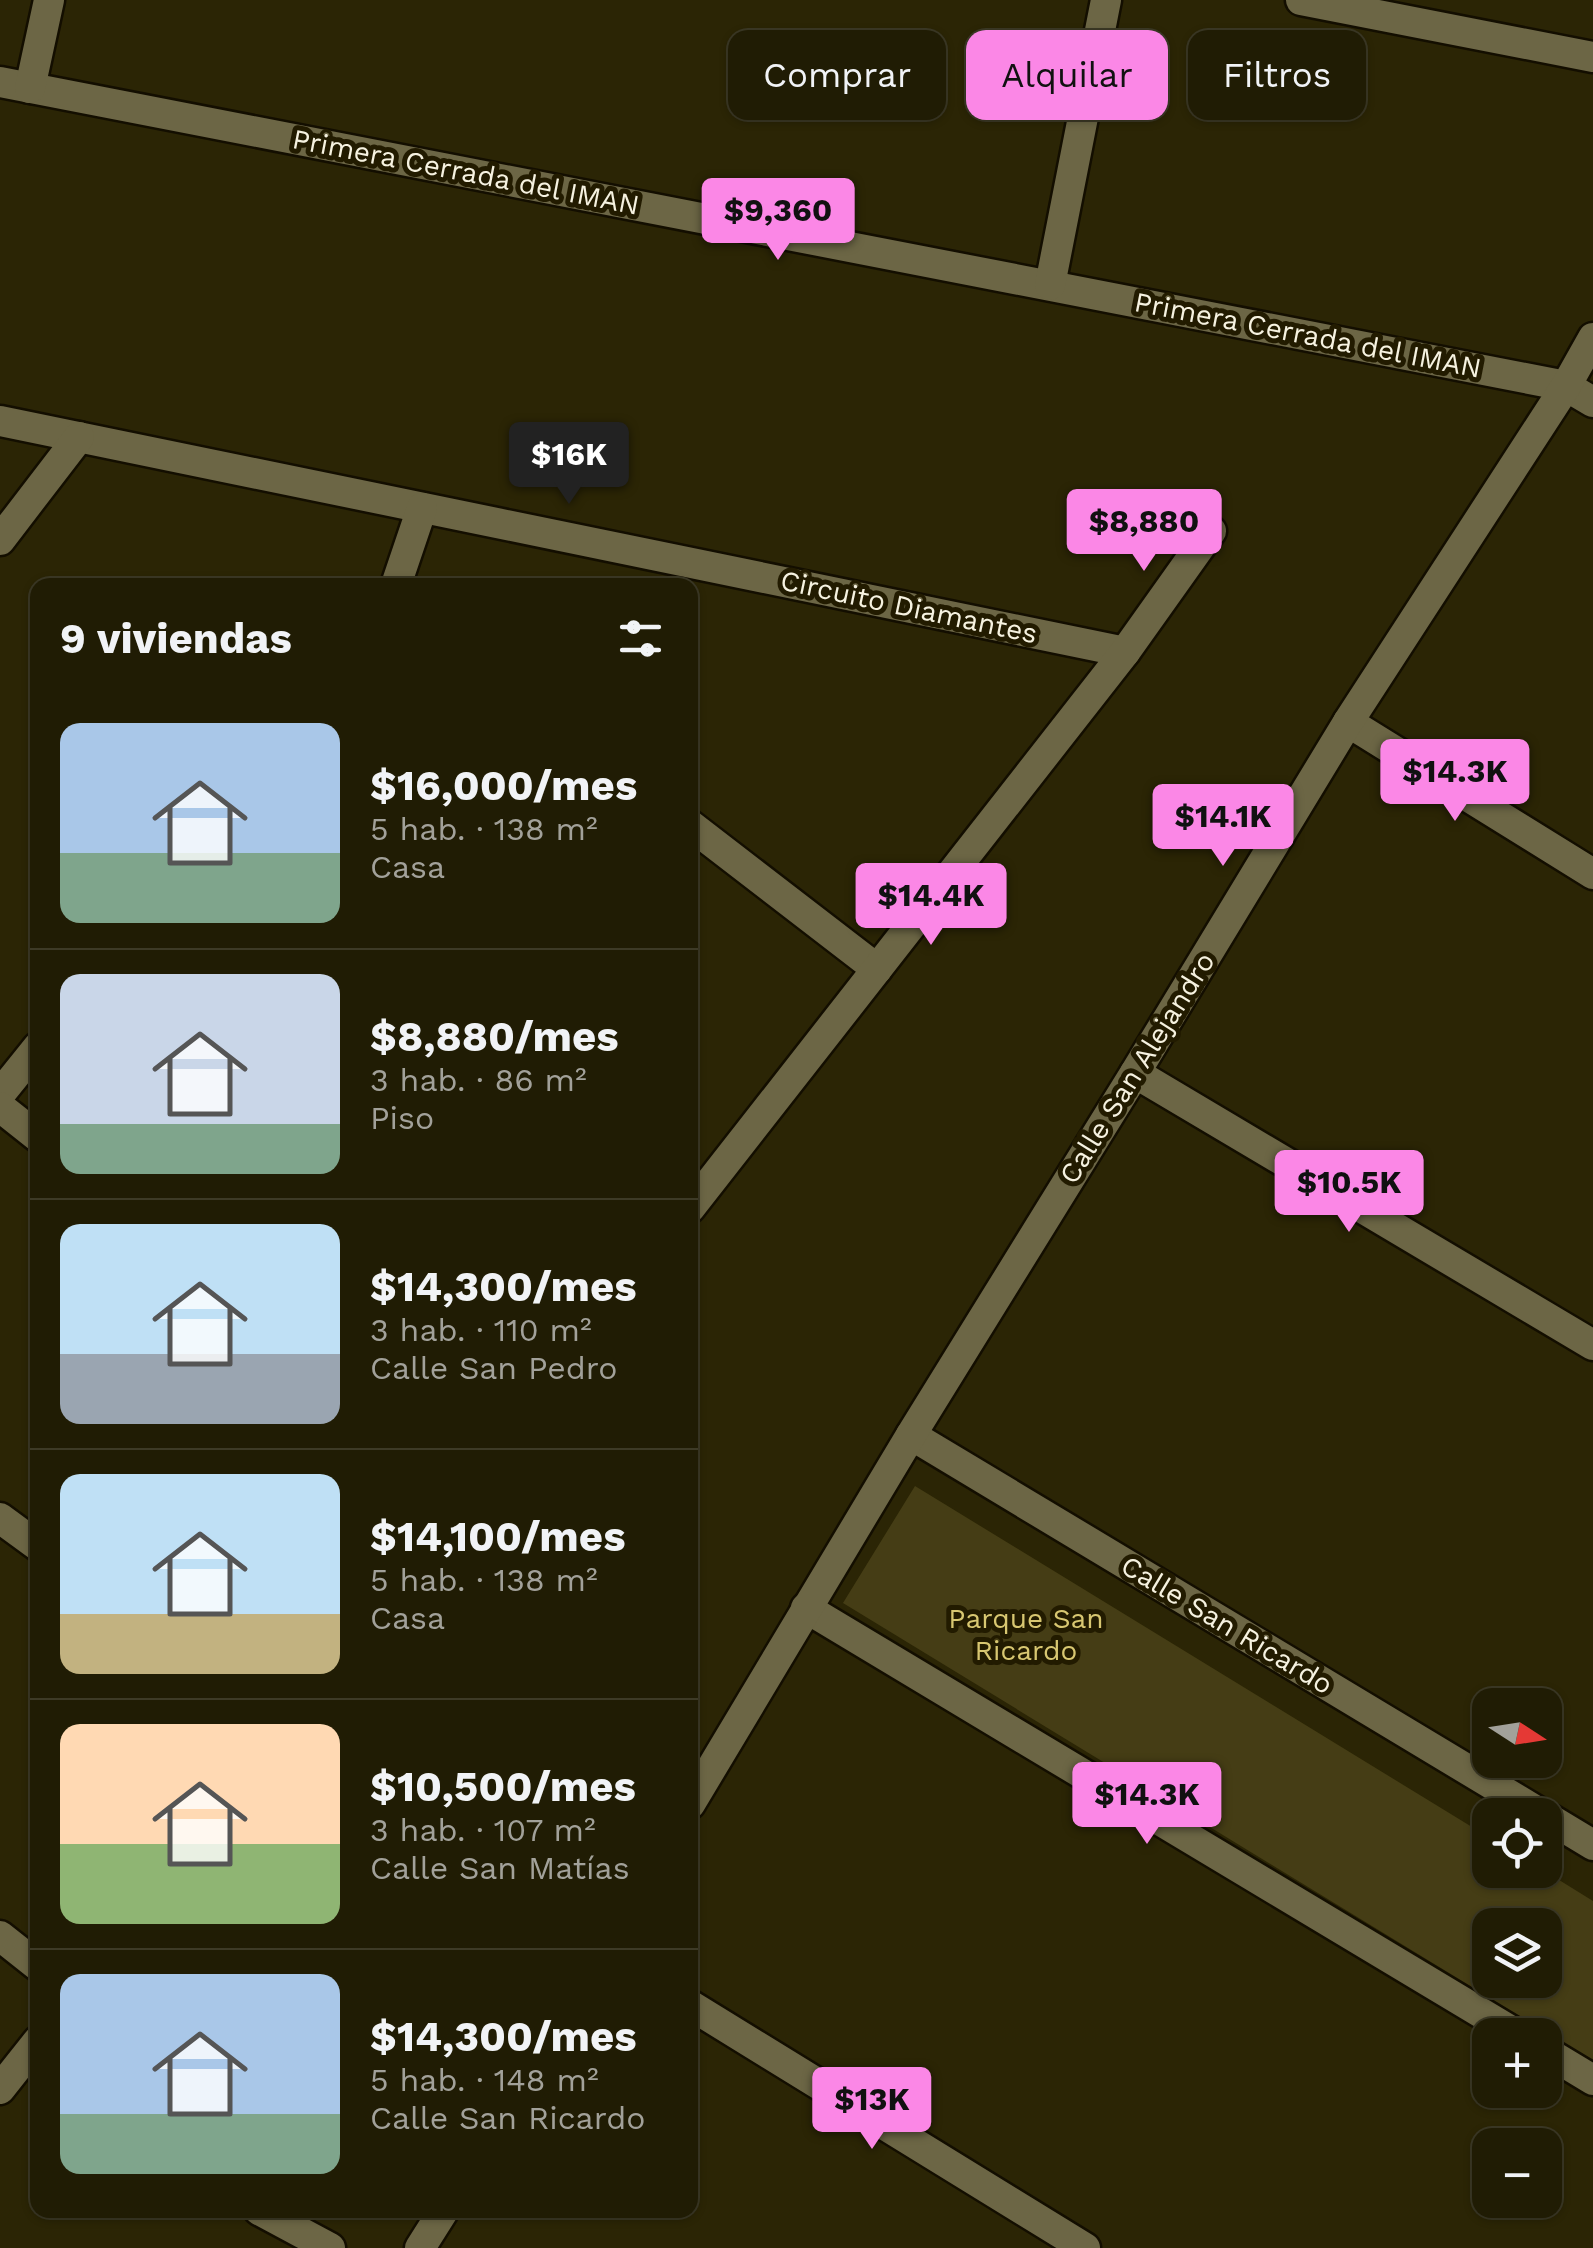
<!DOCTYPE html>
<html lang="es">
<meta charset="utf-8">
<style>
:root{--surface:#201c04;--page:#2d2913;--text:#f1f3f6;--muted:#a2a19a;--line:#3d3a26;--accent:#fb87e6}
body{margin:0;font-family:"Work Sans",sans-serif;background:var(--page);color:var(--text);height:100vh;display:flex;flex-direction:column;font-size:38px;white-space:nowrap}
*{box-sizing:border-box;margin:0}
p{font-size:32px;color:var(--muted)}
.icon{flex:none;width:55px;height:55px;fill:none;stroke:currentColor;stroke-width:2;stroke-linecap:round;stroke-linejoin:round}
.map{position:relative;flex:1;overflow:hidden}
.panel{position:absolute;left:30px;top:578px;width:668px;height:1640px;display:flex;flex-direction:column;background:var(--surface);border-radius:20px;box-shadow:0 2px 8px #0004,0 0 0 2px var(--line)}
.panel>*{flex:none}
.top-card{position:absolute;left:728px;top:30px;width:715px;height:90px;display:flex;gap:20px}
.needle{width:65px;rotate:102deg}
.tools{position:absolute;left:1472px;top:1688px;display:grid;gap:20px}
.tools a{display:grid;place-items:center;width:90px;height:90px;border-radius:20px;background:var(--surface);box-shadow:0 2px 8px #0004,0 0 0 2px var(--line);font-size:50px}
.price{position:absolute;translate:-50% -85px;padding:0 22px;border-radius:10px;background:var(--accent);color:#111;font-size:32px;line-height:65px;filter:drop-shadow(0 2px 5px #0008)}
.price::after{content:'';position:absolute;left:50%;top:60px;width:30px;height:22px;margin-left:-15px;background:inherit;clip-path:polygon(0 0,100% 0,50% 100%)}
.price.active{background:#222;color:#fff}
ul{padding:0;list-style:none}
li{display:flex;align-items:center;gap:30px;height:250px;padding:0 30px}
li+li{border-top:2px solid var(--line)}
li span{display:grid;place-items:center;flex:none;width:280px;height:200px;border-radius:20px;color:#555}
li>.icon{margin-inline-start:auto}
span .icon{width:120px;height:120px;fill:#fffc;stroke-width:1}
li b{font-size:42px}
h2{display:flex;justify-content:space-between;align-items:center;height:120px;padding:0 30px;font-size:42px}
.tag{padding:0 35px;border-radius:20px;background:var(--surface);box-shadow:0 2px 8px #0004,0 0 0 2px var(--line);font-size:35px;line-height:90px}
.tag.active{background:var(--accent);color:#111}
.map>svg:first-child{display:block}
.green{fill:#453d15;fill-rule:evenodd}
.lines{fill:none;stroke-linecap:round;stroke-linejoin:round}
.minor-casing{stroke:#130e00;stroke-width:35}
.minor{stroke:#6c6645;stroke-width:30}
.labels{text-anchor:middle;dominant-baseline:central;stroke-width:10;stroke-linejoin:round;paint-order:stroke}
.street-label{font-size:28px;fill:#f6f2e0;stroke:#221b00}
.park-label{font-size:28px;fill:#d8c771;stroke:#221b00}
</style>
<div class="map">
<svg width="1593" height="2248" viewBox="0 0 1593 2248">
<rect width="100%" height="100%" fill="#2b2505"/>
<path class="green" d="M915,1486L1490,1838V1870H1543L1593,1901V2061L843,1603ZM1490,1925H1545V1980H1490Z"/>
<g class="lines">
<defs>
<g id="minor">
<polyline points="1301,0 1593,57"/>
<polyline points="0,82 1566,386 1593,402"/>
<polyline points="30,88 49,0"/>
<polyline points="1050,285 1106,0"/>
<polyline points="0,421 1125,652"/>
<polyline points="0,540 79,437"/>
<polyline points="396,585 422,508"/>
<polyline points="1348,722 1593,874"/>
<polyline points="690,825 877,969"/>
<polyline points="1135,1073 1593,1345"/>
<polyline points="0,1094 38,1047"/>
<polyline points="0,1107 38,1137"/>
<polyline points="690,1208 1125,652 1211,531"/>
<polyline points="911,1435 1543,1815"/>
<polyline points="0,1518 38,1546"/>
<polyline points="806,1608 1518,2035"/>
<polyline points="690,1804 911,1435 1135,1073 1348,722 1566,386 1593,338"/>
<polyline points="1545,1816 1593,1845"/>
<polyline points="0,1936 38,1966"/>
<polyline points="690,2005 1085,2248"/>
<polyline points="1545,2051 1593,2080"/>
<polyline points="0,2089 38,2041"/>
<polyline points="259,2210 330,2248"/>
<polyline points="420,2248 444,2210"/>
</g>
</defs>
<use href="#minor" class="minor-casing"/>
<use href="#minor" class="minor"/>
</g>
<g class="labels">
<g class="street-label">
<text transform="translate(466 172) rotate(11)">Primera Cerrada del IMAN</text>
<text transform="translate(1308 335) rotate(11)">Primera Cerrada del IMAN</text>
<text transform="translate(909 607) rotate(12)">Circuito Diamantes</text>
<text transform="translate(1137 1068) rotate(-58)">Calle San Alejandro</text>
<text transform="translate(1227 1625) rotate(31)">Calle San Ricardo</text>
</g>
<g class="park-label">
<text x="1026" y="1618">Parque San<tspan x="1026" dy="32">Ricardo</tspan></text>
</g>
</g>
</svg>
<div class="tools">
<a><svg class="needle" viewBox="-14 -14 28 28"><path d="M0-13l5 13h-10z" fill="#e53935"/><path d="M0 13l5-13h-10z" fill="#a2a19a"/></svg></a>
<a><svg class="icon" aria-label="locate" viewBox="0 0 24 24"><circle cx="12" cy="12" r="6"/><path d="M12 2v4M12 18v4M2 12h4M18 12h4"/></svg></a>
<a><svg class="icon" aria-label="layers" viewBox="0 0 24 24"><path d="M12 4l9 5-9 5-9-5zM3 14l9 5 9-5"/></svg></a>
<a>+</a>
<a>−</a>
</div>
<b class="price" style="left:778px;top:263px">$9,360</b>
<b class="price active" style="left:569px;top:507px">$16K</b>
<b class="price" style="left:1144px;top:574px">$8,880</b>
<b class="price" style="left:1455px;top:824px">$14.3K</b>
<b class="price" style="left:1223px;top:869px">$14.1K</b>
<b class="price" style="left:931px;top:948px">$14.4K</b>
<b class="price" style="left:1349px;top:1235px">$10.5K</b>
<b class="price" style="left:1147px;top:1847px">$14.3K</b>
<b class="price" style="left:872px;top:2152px">$13K</b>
<div class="top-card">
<a class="tag">Comprar</a>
<a class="tag active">Alquilar</a>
<a class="tag">Filtros</a>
</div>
<section class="panel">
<h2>9 viviendas<svg class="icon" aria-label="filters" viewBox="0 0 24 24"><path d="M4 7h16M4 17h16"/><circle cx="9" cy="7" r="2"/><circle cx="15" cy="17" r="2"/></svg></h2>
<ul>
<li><span style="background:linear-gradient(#a9c7e8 65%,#7fa58c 0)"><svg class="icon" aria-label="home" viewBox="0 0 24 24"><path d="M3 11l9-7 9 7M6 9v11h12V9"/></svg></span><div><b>$16,000/mes</b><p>5 hab. · 138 m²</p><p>Casa</p></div></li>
<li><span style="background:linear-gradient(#c9d6e8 75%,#7fa58c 0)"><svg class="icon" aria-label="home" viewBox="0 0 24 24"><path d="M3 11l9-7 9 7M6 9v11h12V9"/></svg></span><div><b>$8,880/mes</b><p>3 hab. · 86 m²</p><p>Piso</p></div></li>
<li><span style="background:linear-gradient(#bfe0f5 65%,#9aa5b1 0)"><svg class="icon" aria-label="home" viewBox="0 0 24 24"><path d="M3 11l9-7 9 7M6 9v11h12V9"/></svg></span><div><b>$14,300/mes</b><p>3 hab. · 110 m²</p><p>Calle San Pedro</p></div></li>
<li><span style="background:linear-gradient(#bfe0f5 70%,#c2b280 0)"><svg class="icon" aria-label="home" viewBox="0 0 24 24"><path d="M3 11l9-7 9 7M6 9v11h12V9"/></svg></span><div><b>$14,100/mes</b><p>5 hab. · 138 m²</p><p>Casa</p></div></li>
<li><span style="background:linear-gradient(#ffd9b3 60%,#8fb573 0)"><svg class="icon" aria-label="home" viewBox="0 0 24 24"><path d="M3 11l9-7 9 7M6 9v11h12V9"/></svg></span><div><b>$10,500/mes</b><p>3 hab. · 107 m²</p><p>Calle San Matías</p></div></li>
<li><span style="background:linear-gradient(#a9c7e8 70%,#7fa58c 0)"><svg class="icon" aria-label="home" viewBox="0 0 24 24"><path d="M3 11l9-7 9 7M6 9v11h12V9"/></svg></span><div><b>$14,300/mes</b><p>5 hab. · 148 m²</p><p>Calle San Ricardo</p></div></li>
</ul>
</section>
</div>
